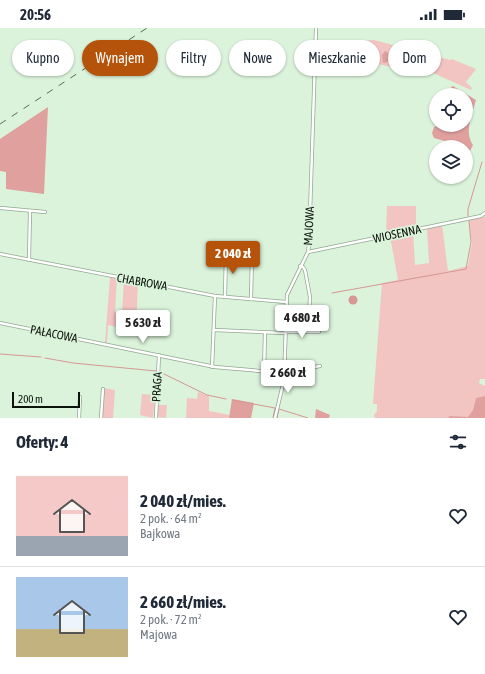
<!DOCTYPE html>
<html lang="pl">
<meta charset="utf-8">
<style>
:root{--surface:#fff;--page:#f6f6f7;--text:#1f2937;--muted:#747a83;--line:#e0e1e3;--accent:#b45309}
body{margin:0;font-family:"Asap Condensed",sans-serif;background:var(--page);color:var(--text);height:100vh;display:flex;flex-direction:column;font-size:15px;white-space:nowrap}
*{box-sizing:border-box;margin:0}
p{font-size:13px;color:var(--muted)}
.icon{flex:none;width:22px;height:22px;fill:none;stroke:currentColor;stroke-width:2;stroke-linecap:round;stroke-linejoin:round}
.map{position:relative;height:390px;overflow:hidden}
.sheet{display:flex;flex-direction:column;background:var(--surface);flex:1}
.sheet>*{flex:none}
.top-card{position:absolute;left:12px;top:12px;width:461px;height:36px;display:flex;gap:8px}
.buttons{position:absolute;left:429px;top:60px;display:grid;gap:8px}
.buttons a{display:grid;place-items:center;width:44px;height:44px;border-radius:50%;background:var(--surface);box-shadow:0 1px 3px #0004;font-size:20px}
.scale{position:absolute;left:12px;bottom:10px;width:68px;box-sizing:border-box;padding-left:4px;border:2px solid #0b130b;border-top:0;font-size:11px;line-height:14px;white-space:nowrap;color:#0b130b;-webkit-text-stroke:3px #dbf3da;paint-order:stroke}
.price{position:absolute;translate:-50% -34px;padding:0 9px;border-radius:4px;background:#fff;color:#222;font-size:13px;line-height:26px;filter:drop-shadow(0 1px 2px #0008)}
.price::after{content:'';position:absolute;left:50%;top:24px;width:12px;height:9px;margin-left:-6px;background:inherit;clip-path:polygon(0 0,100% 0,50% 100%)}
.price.current{background:var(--accent);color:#fff}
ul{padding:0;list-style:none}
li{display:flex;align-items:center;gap:12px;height:100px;padding:0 16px}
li+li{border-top:1px solid var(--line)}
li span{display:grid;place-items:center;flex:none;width:112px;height:80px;border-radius:0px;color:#555}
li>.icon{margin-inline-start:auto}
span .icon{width:48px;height:48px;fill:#fffc;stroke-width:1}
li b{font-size:17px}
h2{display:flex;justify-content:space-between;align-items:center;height:48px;padding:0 16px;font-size:17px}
.pill{padding:0 14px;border-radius:18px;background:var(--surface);box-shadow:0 1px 3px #0004;font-size:14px;line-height:36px}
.pill.current{background:var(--accent);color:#fff}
.status{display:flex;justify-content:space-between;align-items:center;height:28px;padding:0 20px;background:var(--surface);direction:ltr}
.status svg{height:11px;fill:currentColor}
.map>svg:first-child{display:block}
.green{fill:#f2c4c2}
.forest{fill:#dfa09e}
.water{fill:#d69795}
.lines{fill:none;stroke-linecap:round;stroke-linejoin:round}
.stream{stroke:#d69795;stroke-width:1}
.minor-casing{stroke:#91a991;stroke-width:4}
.minor{stroke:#fff;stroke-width:2.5}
.rail{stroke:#5c6a5b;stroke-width:1;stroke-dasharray:7 7;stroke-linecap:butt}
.labels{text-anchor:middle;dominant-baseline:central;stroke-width:3.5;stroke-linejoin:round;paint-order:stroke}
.street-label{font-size:12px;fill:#0b130b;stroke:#dbf3da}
</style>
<div class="status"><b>20:56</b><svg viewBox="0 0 49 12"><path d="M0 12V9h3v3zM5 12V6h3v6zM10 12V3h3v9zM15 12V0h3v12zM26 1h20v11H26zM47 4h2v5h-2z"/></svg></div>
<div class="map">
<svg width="485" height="390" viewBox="0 0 485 390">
<rect width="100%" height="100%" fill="#dbf3da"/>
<g class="green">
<polygon points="374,12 450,32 452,31 476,41 466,54 472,60 471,62 393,27 392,39 355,31 353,16 358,13"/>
<polygon points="387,178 416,178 416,199 386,206"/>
<polygon points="481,189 485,189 485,351 480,351 479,355 485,358 485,368 476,370 473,382 468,390 450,388 447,390 375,390 374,387 377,383 377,376 373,376 382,255 398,252 390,208 413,203 415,237 429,235 427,201 442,197 448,243 468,238 472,215 469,192"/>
<polygon points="110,249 117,250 115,284 122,285 124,252 138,254 136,303 128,304 129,298 122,297 121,300 108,297 107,315 105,315"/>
<polygon points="103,360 115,362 113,390 102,390"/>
<polygon points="198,364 209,368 209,383 230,387 229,390 186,390 187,370 197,371"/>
<polygon points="142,366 155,367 153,390 140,387"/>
<polygon points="158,377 167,377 166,390 157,389"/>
</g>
<g class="forest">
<polygon points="385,23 392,27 389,33 385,35 383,35 382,27"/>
<path d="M453,58L476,72C472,87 464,104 473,117L470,123L466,119L434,110L432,105L434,99L437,98L450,102V97H466V67H451L452,61L451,59Z"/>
<polygon points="48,79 44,166 6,161 6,144 0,143 0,111"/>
<polygon points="485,368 485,390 447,390 450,388 468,389 473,382 476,370"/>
<polygon points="232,371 254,375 251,390 229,390"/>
<polygon points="316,381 330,387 329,390 315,390"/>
</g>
<circle class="water" cx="353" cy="272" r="4.5"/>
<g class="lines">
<g class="stream">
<polyline points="468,188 468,181 482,134"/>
<polyline points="332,265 466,241 471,214 469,193"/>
<polyline points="0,326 41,329"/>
<polyline points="45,330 73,335 156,343"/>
<polyline points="160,344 207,367 226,371"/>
<polyline points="232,372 275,380 273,390"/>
<polyline points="277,390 279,381 308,390"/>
</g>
<defs>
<g id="minor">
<polyline points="1,180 45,184"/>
<polyline points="308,224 481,188 485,185"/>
<polyline points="0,226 215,268 286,274"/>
<polyline points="29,232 30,183"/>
<polyline points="300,238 303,239 305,242 310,269 308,304"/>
<polyline points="225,269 226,224"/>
<polyline points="251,271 252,228"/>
<polyline points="0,295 215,339 284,345 320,338"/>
<polyline points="214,302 285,305"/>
<polyline points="285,304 319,304 320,281"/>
<polyline points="212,339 215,268"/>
<polyline points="264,344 265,305"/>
<polyline points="79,390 80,369"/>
<polyline points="101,390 103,361"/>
<polyline points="156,390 159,327"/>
<polyline points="275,390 284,352 287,267 308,224 309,217 316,0"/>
</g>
</defs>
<use href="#minor" class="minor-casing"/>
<use href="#minor" class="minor"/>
<polyline class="rail" points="0,96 147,0"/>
</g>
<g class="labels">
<g class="street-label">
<text transform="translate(309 198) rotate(-87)">MAJOWA</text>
<text transform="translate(397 206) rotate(-12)">WIOSENNA</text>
<text transform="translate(142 254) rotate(10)">CHABROWA</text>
<text transform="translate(54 306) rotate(11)">PAŁACOWA</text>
<text transform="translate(157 359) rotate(-87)">PRAGA</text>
</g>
</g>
</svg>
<div class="buttons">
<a><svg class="icon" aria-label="locate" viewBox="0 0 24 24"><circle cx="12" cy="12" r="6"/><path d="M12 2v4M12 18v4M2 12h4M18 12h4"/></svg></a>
<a><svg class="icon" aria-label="layers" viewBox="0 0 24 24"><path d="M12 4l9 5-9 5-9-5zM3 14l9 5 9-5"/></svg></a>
</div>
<div class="scale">200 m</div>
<b class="price current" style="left:233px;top:247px">2 040 zł</b>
<b class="price" style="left:302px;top:311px">4 680 zł</b>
<b class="price" style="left:143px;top:316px">5 630 zł</b>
<b class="price" style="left:288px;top:366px">2 660 zł</b>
<div class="top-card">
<a class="pill">Kupno</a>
<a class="pill current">Wynajem</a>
<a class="pill">Filtry</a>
<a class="pill">Nowe</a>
<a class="pill">Mieszkanie</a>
<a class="pill">Dom</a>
</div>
</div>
<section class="sheet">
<h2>Oferty: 4<svg class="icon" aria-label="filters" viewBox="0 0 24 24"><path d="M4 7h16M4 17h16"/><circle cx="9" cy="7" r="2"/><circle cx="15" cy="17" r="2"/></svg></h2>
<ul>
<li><span style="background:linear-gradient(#f6c9c9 75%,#9aa5b1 0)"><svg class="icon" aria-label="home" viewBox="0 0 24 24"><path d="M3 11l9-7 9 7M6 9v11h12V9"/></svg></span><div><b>2 040 zł/mies.</b><p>2 pok. · 64 m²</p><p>Bajkowa</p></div><svg class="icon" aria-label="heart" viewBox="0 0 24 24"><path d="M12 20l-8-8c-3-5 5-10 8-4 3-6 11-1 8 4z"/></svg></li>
<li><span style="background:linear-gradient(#a9c7e8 65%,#c2b280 0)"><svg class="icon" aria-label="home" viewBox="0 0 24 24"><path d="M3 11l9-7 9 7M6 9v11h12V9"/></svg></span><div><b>2 660 zł/mies.</b><p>2 pok. · 72 m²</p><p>Majowa</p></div><svg class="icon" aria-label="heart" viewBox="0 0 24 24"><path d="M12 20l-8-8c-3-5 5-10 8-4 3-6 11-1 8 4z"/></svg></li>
</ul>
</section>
